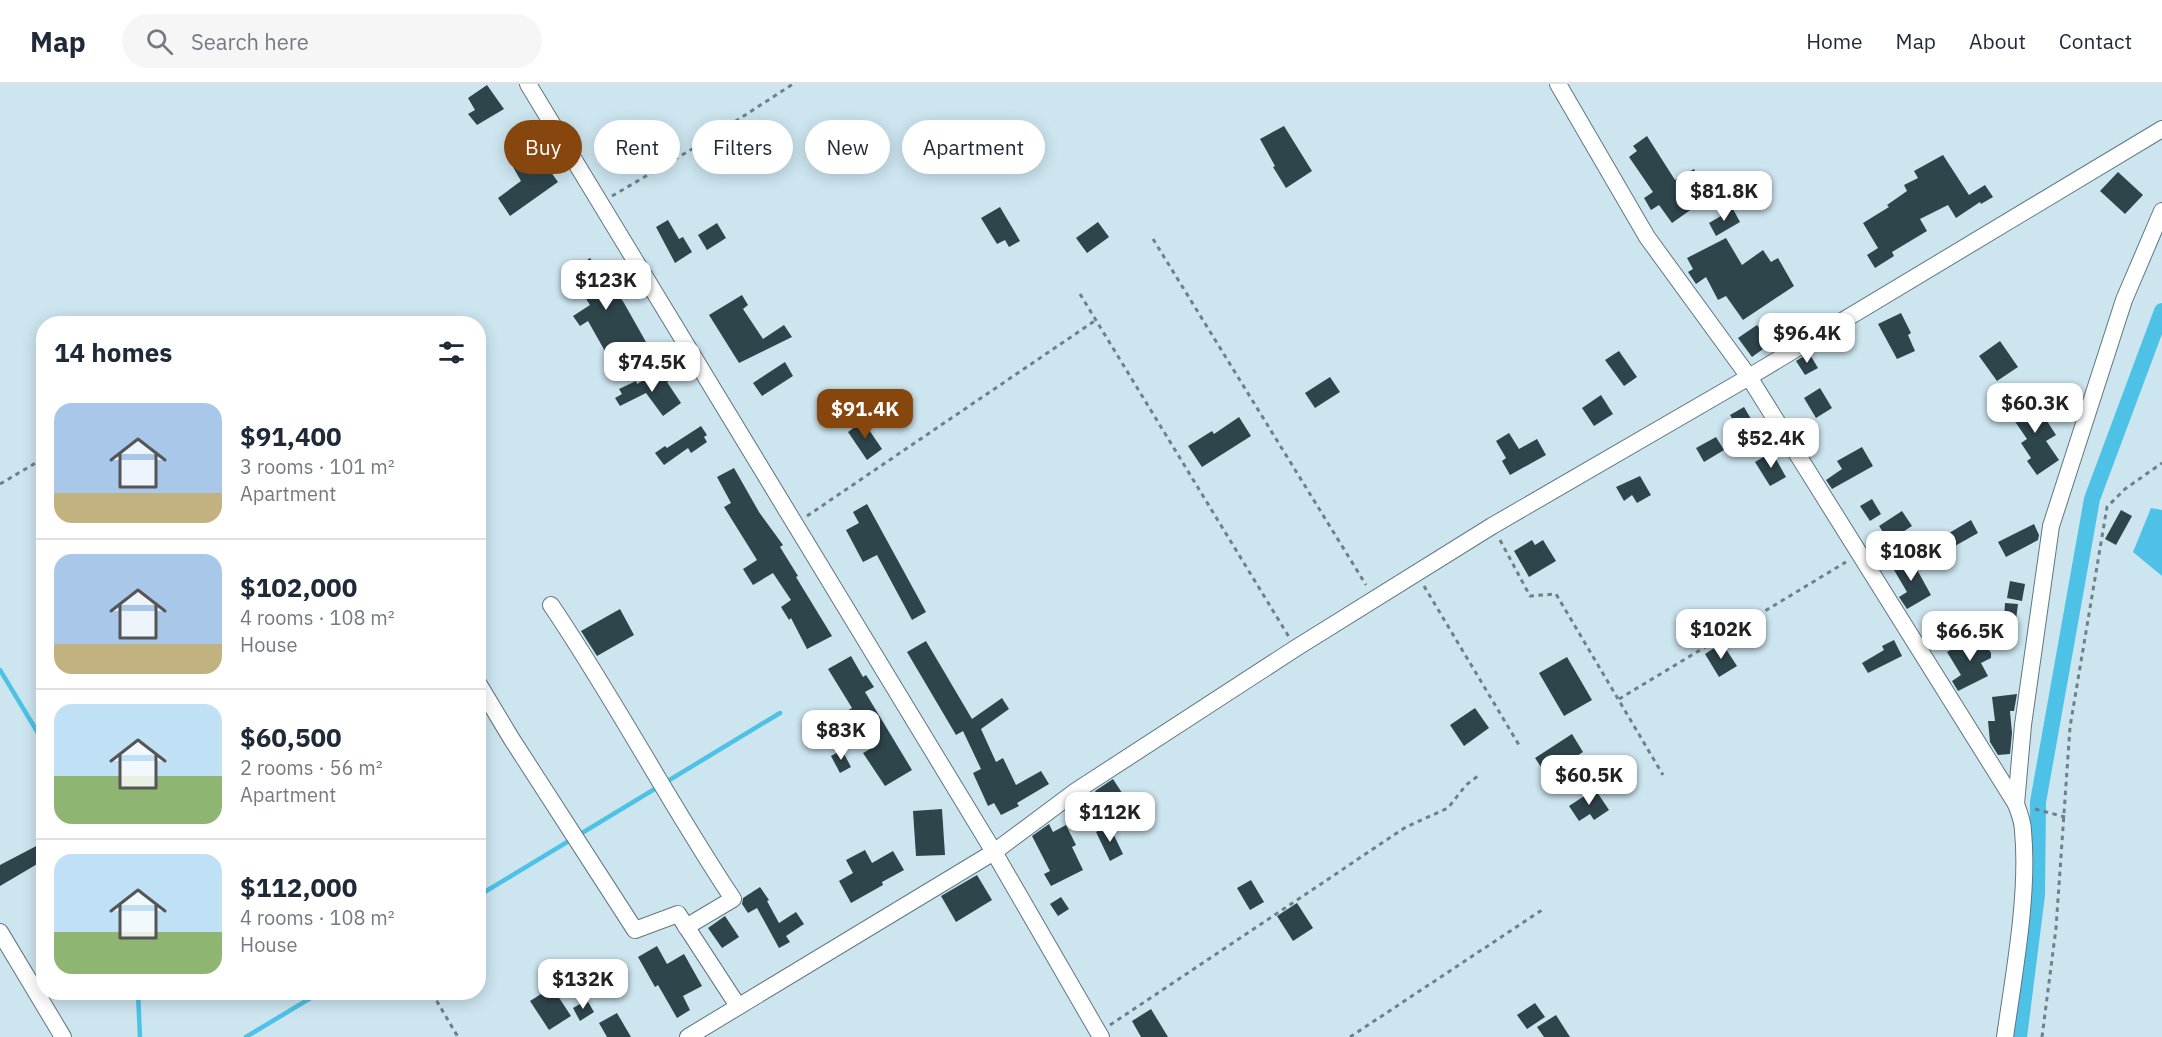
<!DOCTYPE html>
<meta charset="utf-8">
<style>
:root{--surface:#fff;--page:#f6f6f7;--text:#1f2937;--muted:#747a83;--line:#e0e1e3;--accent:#86460e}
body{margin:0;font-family:"IBM Plex Sans",sans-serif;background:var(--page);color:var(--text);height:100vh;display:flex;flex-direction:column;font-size:22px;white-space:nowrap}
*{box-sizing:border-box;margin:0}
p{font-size:20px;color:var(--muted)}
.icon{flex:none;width:33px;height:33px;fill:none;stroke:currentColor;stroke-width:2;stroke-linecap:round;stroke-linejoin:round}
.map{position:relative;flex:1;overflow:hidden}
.sheet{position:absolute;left:36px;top:232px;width:450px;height:684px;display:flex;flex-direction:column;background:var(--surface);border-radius:24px;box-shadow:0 3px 15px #0003}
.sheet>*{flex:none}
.top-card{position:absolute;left:504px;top:36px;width:570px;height:54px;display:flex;gap:12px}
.price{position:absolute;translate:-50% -51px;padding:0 14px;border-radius:12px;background:#fff;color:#222;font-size:20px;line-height:39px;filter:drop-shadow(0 2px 3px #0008)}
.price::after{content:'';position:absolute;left:50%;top:36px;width:18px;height:14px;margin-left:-9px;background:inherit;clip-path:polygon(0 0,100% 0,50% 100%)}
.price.active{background:var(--accent);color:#fff}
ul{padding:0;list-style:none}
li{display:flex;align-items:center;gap:18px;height:150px;padding:0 18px}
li+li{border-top:2px solid var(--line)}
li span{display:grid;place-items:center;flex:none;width:168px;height:120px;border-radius:18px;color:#555}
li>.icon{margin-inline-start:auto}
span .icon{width:72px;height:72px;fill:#fffc;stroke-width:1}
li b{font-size:26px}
h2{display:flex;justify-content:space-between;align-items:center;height:72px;padding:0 18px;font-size:26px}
.chip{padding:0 21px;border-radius:27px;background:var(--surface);box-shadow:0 3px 15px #0003;font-size:21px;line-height:54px}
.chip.active{background:var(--accent);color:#fff}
header{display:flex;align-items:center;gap:36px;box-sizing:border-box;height:84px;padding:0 30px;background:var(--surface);border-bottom:2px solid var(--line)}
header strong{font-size:28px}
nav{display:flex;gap:33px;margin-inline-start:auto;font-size:21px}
.search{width:420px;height:54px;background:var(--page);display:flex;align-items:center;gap:15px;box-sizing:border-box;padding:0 21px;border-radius:33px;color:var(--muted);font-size:22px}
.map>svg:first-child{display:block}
.water{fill:#4dc2e6}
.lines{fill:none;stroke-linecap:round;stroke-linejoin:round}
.stream{stroke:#4dc2e6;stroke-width:4.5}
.canal{stroke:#4dc2e6;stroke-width:16}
.building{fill:#2f454c}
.minor-casing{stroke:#60777f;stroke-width:18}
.path{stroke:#6f8087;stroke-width:3;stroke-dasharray:4.5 4.5;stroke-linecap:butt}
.minor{stroke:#fff;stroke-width:16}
</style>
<header>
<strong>Map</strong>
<div class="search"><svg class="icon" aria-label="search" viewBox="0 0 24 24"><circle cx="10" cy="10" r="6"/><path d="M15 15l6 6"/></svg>Search here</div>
<nav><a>Home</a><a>Map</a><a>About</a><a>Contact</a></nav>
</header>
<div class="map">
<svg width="2162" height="953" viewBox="0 0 2162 953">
<rect width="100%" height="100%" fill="#cce5ef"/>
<polygon class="water" points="2151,424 2162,426 2162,492 2133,468"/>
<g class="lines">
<g class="stream">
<polyline points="0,586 44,659"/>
<polyline points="478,812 780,629"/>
<polyline points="138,909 140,953"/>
<polyline points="246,953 319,909"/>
</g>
<polyline class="canal" points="2019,953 2037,811 2038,718 2092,415 2162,227"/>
</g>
<g class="building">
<polygon points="487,1 504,25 477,41 468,30 475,26 468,14"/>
<polygon points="1284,42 1312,87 1286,104 1273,83 1275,82 1260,55"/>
<polygon points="1647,52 1675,96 1694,85 1700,97 1703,95 1713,110 1672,139 1659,121 1651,126 1644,114 1653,108 1629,73 1637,67 1633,62"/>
<polygon points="537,68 558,98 510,132 498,114 521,97 513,83"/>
<polygon points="1943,71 1969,111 1985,101 1993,113 1981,120 1980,118 1956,134 1948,121 1920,135 1927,147 1892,168 1894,172 1875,184 1867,171 1878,164 1863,139 1889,123 1887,121 1907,107 1904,101 1918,94 1914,87"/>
<polygon points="2118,88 2143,111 2125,130 2100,107"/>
<polygon points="1000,123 1020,157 1009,163 1005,156 997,160 981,134"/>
<polygon points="1733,125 1740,138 1716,152 1709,139"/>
<polygon points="668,136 679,155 683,153 692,168 675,179 656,143"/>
<polygon points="1098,138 1109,153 1087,169 1076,154"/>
<polygon points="717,139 726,154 707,166 698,151"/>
<polygon points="1726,154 1742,181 1763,166 1771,178 1778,174 1794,202 1743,236 1726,212 1718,216 1706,193 1696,200 1688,188 1693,185 1687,174"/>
<polygon points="590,174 608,204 612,201 624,219 646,258 624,272 617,261 606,269 588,237 580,242 573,232 590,221 569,188"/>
<polygon points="742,211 748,221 743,225 763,255 784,241 792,253 739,279 709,231"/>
<polygon points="1901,229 1911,249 1908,251 1915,267 1897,275 1878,240"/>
<polygon points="1757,241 1770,260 1752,273 1738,254"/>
<polygon points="2000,257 2018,283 1997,297 1979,272"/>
<polygon points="1619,267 1637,293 1624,302 1605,276"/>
<polygon points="1809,269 1818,284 1805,291 1796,277"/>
<polygon points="785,278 793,292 762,312 753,299"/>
<polygon points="661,285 669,297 667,298 681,319 663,332 646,309 620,322 615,314 622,310 619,305 636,297 637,300"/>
<polygon points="1330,293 1340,308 1315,324 1305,309"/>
<polygon points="1820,304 1832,324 1816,334 1804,314"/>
<polygon points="1601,311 1613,330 1594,342 1582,324"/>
<polygon points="2030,311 2056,351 2046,357 2059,376 2037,391 2027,377 2031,374 2021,359 2027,355 2007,326"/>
<polygon points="1744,323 1754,340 1741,349 1730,331"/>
<polygon points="1239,333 1251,352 1202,383 1188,362 1212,347 1214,350"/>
<polygon points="863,337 882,365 867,376 848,348"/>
<polygon points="701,342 707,351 704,353 707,358 691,369 688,364 664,381 655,369 665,362 667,364"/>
<polygon points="1509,349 1519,365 1537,355 1546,371 1510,391 1502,377 1506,374 1496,357"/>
<polygon points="1716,353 1724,366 1704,378 1696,364"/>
<polygon points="1862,363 1873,382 1832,405 1826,396 1842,385 1837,377"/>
<polygon points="1772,368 1786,393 1770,402 1755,378"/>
<polygon points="734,384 759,428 783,461 780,463 798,492 796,493 832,552 807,565 791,534 789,536 781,523 791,516 773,489 753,501 743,485 757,476 724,423 731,419 717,393"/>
<polygon points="1640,392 1651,411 1637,419 1632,411 1624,417 1616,403"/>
<polygon points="1872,415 1881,430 1870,437 1860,422"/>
<polygon points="867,420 926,528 912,536 877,471 863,478 846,446 859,439 853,428"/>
<polygon points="2121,426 2132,432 2116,461 2105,455"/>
<polygon points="1902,427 1912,442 1889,457 1879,442"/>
<polygon points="1971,436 1978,449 1946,467 1939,455"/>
<polygon points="2034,440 2039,451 2038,456 2006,473 1998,458"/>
<polygon points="1532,456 1535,461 1543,456 1556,477 1529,493 1514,467"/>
<polygon points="1909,471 1931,511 1907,525 1899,513 1907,508 1891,481"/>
<polygon points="2010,497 2025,500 2022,517 2007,514"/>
<polygon points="2005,519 2018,520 2016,536 2004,535"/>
<polygon points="620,525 634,551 597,572 581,547"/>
<polygon points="1981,553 1991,569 1991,574 1981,579 1988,592 1958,607 1952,597 1961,591 1947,568 1968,556 1970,559"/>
<polygon points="1894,556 1902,572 1868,589 1862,579 1884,566 1882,562"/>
<polygon points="926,557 972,635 1002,614 1009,625 981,645 996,678 1003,674 1016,701 1041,687 1049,700 1017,719 1019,722 1001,731 994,719 988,722 973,689 981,685 963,647 956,651 907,568"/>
<polygon points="1722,559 1737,582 1719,593 1705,570"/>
<polygon points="851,572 863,593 866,591 874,603 865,608 912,686 885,702 863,669 870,665 847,627 852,624 828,585"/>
<polygon points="1567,573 1592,616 1564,632 1539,589"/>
<polygon points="2017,610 2014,627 2010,627 2012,649 2010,670 1998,671 1990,658 1988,637 1995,637 1992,613"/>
<polygon points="1475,624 1489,644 1464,662 1450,641"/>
<polygon points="1572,650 1583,668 1547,692 1535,674"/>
<polygon points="842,666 851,683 840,689 831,672"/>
<polygon points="1113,695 1124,712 1106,724 1095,707"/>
<polygon points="1595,705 1609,726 1594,736 1590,730 1579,737 1569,722"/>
<polygon points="942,725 945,771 916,772 913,727"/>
<polygon points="1049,740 1053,748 1066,741 1076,761 1072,763 1083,786 1051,802 1044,790 1050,787 1032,752"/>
<polygon points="1109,741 1123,770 1110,777 1096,748"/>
<polygon points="44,758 44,776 0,802 0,781"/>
<polygon points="865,766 872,779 893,767 904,786 882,798 883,801 851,819 839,797 853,789 846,776"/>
<polygon points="977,791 992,816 956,838 941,812"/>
<polygon points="1251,796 1264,818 1250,826 1237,804"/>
<polygon points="760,803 769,816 767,817 779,839 796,828 804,840 786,852 790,858 779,864 757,824 748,829 742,820 743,814"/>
<polygon points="1061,813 1069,825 1058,832 1050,820"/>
<polygon points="1297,819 1313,844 1293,857 1277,832"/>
<polygon points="725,832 739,853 722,864 708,844"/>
<polygon points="657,862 667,880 684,870 702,902 683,912 690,926 677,934 658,901 655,903 638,873"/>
<polygon points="552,903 571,932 549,946 530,917"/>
<polygon points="587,916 594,928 580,937 573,924"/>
<polygon points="1535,919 1545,933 1527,945 1517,931"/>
<polygon points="1151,925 1168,953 1141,953 1132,937"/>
<polygon points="617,929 631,953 607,953 599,939"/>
<polygon points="1556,931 1570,953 1544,953 1537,943"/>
</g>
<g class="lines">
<defs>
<g id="minor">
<polyline points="528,0 994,768 1101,953"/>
<path d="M1558,0L1647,153L1749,293L2016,720C2019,728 2023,738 2023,747C2029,810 2014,889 2005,953"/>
<path d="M551,521C616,617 669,719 733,815L686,843"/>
<polyline points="478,599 511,654 635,846 678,830 738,922"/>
<polyline points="2016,720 2023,641 2051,442 2124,216 2162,127"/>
<polyline points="0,848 63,953"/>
<polyline points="688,953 994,768 1076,707 1296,564 1492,442 1749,293 2162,45"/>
</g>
</defs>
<use href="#minor" class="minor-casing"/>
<g class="path">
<polyline points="612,112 699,61 793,0"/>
<polyline points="1153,155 1366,501"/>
<polyline points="1080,210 1289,553"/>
<polyline points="0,400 44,374"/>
<polyline points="807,432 1096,236"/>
<polyline points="1500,456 1530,512 1556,510 1663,691"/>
<polyline points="1424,502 1519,661"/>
<polyline points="1619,615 1846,478"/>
<polyline points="2035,725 2065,733"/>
<polyline points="432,909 458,953"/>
<polyline points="1110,941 1406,743 1448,724 1466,701 1478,692"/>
<polyline points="1350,953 1542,826"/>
<polyline points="2042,953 2056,844 2070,643 2107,423 2125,405 2162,379"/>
</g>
<use href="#minor" class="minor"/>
</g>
</svg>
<b class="price" style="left:1724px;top:138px">$81.8K</b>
<b class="price" style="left:606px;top:227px">$123K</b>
<b class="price" style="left:1807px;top:280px">$96.4K</b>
<b class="price" style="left:652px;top:309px">$74.5K</b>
<b class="price" style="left:2035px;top:350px">$60.3K</b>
<b class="price active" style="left:865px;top:356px">$91.4K</b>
<b class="price" style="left:1771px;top:385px">$52.4K</b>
<b class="price" style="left:1911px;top:498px">$108K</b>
<b class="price" style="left:1721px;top:576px">$102K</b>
<b class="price" style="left:1970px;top:578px">$66.5K</b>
<b class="price" style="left:841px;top:677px">$83K</b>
<b class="price" style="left:1589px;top:722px">$60.5K</b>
<b class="price" style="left:1110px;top:759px">$112K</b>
<b class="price" style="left:583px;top:926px">$132K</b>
<div class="top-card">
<a class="chip active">Buy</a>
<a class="chip">Rent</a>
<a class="chip">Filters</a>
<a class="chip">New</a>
<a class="chip">Apartment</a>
</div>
<section class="sheet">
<h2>14 homes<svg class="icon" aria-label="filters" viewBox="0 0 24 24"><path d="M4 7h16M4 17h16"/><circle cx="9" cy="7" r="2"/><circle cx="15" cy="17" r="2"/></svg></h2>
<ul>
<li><span style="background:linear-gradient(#a9c7e8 75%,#c2b280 0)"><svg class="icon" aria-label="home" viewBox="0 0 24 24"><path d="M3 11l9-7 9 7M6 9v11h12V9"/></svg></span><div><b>$91,400</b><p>3 rooms · 101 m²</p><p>Apartment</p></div></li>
<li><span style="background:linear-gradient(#a9c7e8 75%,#c2b280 0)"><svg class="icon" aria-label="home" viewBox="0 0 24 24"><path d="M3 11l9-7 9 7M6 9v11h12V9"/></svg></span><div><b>$102,000</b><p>4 rooms · 108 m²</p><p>House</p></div></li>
<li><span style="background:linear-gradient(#bfe0f5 60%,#8fb573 0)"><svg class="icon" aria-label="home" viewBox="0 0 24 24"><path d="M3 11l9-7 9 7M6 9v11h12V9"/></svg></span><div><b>$60,500</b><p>2 rooms · 56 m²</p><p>Apartment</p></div></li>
<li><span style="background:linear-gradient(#bfe0f5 65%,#8fb573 0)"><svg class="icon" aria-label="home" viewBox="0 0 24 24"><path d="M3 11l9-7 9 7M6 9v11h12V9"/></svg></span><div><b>$112,000</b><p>4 rooms · 108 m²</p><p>House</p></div></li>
</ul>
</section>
</div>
